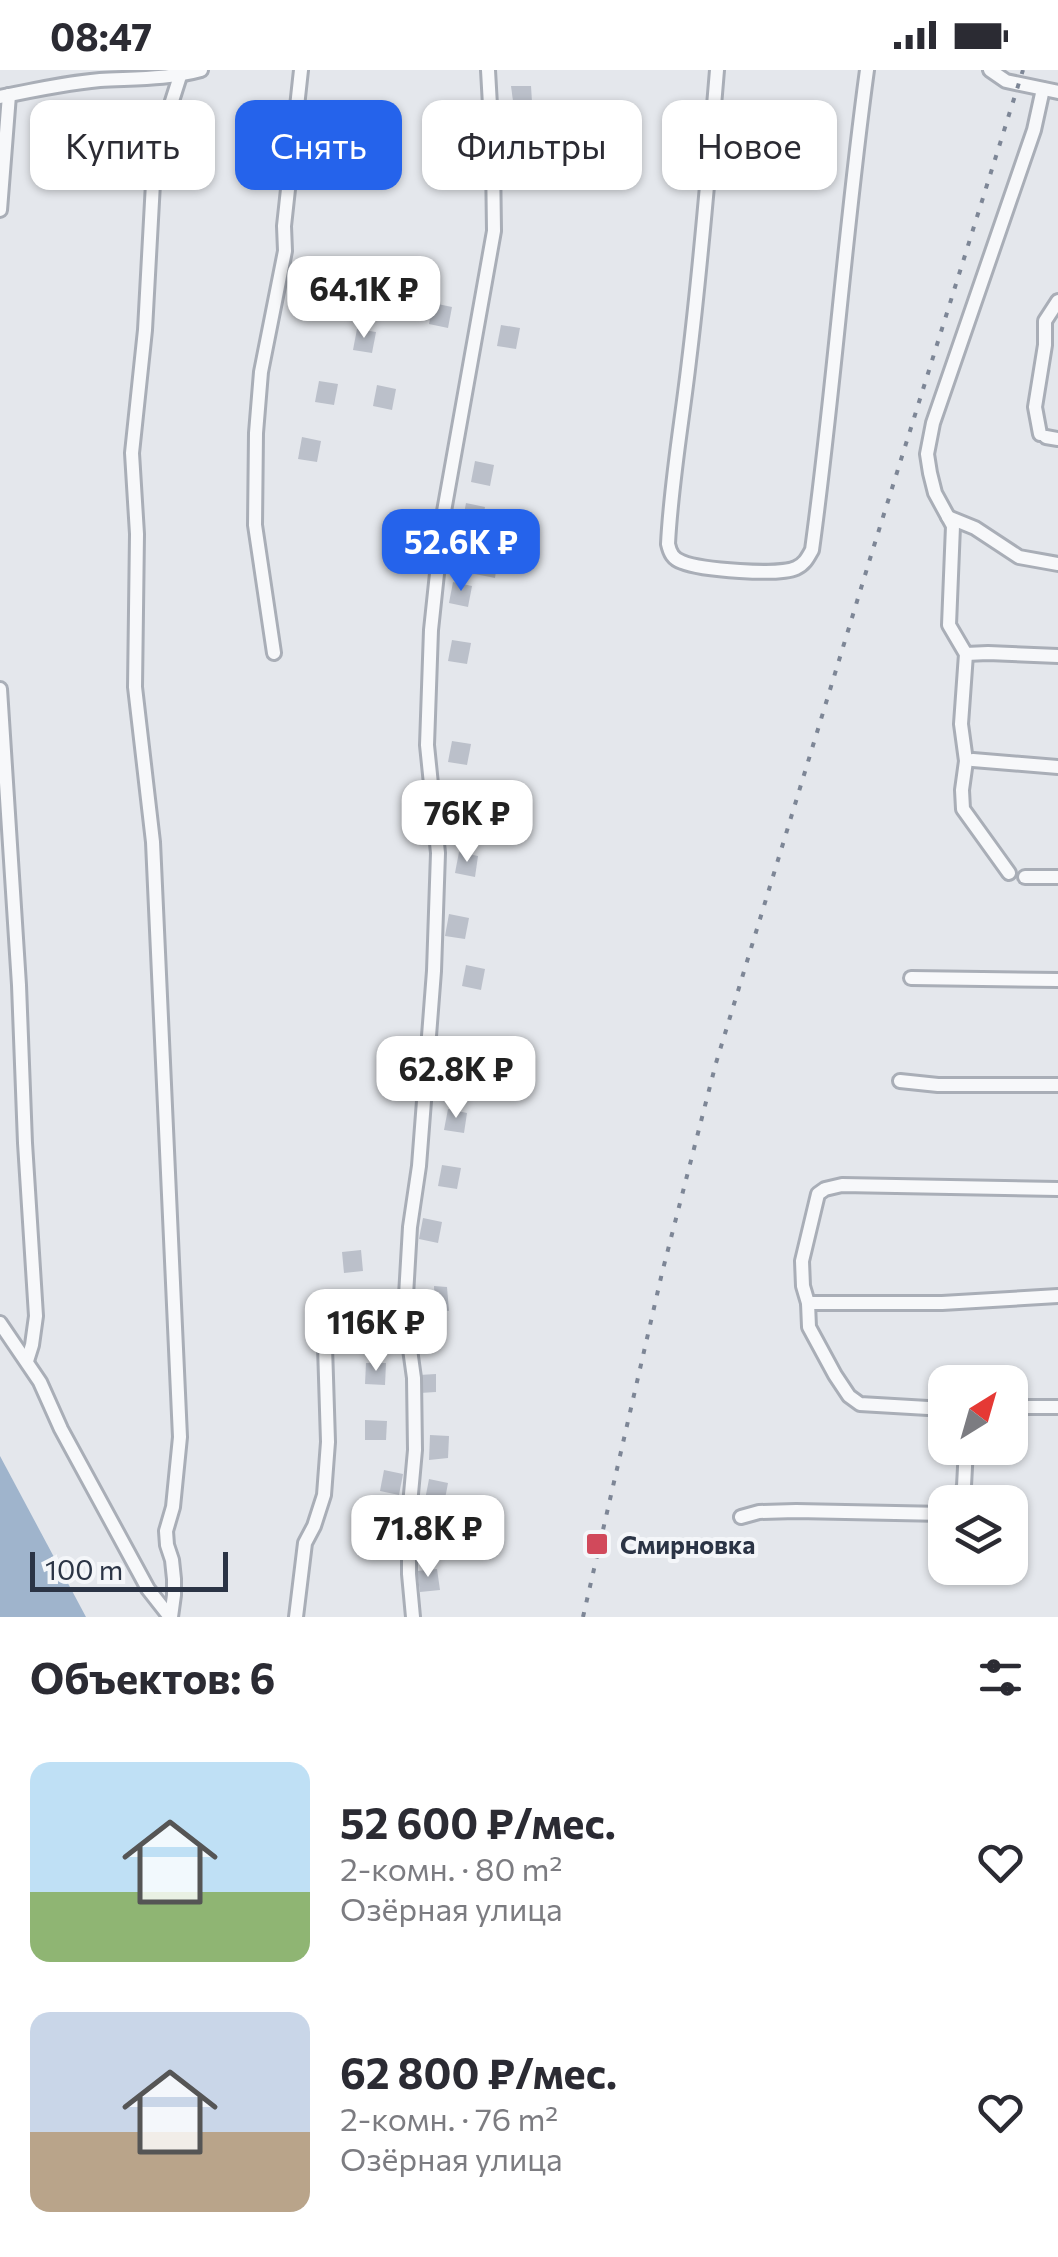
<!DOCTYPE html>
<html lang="ru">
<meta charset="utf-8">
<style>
:root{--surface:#fff;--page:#f7f7f7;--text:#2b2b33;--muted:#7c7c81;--accent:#2563eb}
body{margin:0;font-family:Commissioner,sans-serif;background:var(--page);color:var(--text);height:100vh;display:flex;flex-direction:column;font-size:38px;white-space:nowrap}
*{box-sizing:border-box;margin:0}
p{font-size:32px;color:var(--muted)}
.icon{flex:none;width:55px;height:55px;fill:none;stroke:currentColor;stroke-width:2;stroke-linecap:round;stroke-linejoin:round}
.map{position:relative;height:1547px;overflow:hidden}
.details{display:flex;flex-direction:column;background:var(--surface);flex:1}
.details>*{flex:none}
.top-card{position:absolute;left:30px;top:30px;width:1000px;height:90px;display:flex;gap:20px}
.needle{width:65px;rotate:37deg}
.controls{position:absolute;left:928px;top:1295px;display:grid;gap:20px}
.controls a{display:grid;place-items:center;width:100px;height:100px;border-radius:20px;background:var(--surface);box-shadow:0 2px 8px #0004;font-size:50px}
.scale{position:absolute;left:30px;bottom:25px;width:198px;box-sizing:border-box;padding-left:10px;border:5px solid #2b3445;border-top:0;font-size:28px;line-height:35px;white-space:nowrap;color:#2b3445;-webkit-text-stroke:8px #f4f6f9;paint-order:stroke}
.price{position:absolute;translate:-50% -85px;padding:0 22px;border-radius:20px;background:#fff;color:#222;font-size:32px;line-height:65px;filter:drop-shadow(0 2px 5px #0008)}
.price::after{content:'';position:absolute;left:50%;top:60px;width:30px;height:22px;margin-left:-15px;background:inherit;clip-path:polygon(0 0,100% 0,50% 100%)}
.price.selected{background:var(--accent);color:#fff}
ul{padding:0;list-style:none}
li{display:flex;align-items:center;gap:30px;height:250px;padding:0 30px}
li span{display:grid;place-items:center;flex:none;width:280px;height:200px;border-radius:20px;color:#555}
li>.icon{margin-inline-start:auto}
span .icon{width:120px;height:120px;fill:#fffc;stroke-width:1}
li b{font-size:42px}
h2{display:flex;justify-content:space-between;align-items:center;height:120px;padding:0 30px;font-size:42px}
.chip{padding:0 35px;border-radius:20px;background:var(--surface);box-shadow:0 2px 8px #0004;font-size:35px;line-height:90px}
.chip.selected{background:var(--accent);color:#fff}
.status{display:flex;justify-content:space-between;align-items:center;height:70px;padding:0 50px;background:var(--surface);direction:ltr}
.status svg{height:28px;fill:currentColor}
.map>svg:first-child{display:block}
.water{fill:#9fb4cc}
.building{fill:#bbc0ca}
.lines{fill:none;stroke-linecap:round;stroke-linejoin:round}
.minor-casing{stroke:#a9aeb7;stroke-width:18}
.minor{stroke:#f7f8fa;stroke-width:12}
.rail{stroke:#7d8696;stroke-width:4;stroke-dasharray:5 10;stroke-linecap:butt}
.poi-dot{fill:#d1495b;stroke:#f4f6f9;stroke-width:4}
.labels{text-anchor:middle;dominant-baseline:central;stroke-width:8;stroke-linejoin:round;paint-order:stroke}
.poi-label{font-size:25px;font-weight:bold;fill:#2b3445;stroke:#f4f6f9;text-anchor:start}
</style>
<div class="status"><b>08:47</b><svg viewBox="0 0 49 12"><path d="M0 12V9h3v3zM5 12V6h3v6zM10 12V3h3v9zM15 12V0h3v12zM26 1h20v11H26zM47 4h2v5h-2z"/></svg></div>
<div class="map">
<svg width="1058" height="1547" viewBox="0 0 1058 1547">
<rect width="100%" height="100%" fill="#e4e7ec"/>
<polygon class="water" points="0,1386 86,1547 0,1547"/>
<g class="building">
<polygon points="511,16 531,16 532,32 513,31"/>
<polygon points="333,65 353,67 351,88 331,87"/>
<polygon points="363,210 382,213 378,234 359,231"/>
<polygon points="433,233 452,237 448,258 429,254"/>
<polygon points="501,255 520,258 516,279 497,276"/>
<polygon points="357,259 376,262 372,283 353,280"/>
<polygon points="319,311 338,314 334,335 315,332"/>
<polygon points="377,315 396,319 392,340 373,336"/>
<polygon points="302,367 321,371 317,392 298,389"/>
<polygon points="475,391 494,395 490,416 471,412"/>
<polygon points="466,433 485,437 481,458 462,454"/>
<polygon points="479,483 498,487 495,508 475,504"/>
<polygon points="453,512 472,516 468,537 449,533"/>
<polygon points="452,570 471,573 467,594 448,591"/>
<polygon points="452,671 471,674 467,695 448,692"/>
<polygon points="452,721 471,725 468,746 448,742"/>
<polygon points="459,782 478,786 475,807 455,803"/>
<polygon points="449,844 469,848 465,869 445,866"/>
<polygon points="466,895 485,899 481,920 462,916"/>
<polygon points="448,1039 467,1043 464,1063 444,1060"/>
<polygon points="442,1095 461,1098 457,1119 438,1116"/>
<polygon points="423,1148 442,1152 438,1173 419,1169"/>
<polygon points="361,1180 363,1201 344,1203 342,1182"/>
<polygon points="434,1216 447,1217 449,1241 435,1239"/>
<polygon points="366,1293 386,1293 385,1315 365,1314"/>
<polygon points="436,1304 436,1322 420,1323 419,1305"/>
<polygon points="365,1350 387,1351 386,1370 365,1370"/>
<polygon points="430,1365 449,1366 448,1388 429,1390"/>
<polygon points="384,1400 403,1404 399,1425 380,1421"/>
<polygon points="429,1409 448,1413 444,1434 425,1430"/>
<polygon points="369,1434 388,1438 384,1459 365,1455"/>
<polygon points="436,1457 438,1478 418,1479 416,1458"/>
<polygon points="368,1460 381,1460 383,1485 371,1487"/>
<polygon points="437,1499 440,1520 420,1522 417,1501"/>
</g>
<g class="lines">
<defs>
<g id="minor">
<path d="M717,0C709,97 701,194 689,291C682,352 671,413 668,474C670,483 673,489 682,492C701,500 779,506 796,498C805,494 808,487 812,480C834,320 845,160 867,0"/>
<polyline points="990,0 1006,11 1058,22"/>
<path d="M0,27C33,20 66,13 100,10C135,8 168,9 201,0"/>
<polyline points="0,140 9,25"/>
<polyline points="1040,364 1035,337 1045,275 1045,251 1058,231"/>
<polyline points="1046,367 1058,369"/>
<polyline points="948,447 975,458 1019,487 1058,494"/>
<polyline points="274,583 255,455 256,363 261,302 285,181 284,156 301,0"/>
<polyline points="966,584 988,583 1058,586"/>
<polyline points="0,619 19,915 25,1073 36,1246 32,1275 27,1291"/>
<polyline points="973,690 1058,697"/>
<polyline points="1009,803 963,739 962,720 966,691 961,654 966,584 949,555 953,456 935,423 930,403 927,384 933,353 1034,60 1043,19"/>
<polyline points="1025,807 1058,807"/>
<polyline points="911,908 1058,910"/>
<polyline points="900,1011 938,1015 1058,1015"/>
<polyline points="808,1233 942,1233 1058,1226"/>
<polyline points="405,1243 414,1308 415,1380 409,1446 409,1504 413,1547"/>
<polyline points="0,1253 40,1312 61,1359 148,1519 170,1547"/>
<polyline points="1010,1337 1058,1337"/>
<polyline points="945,1339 860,1334 849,1326 835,1305 809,1257 808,1233 803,1216 802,1191 818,1124 825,1119 842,1115 1058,1119"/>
<polyline points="958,1432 964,1416 966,1378"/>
<polyline points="741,1447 759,1442 796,1441 945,1444"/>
<polyline points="171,1547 174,1525 174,1509 172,1490 167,1475 166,1461 173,1437 180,1367 153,772 135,617 137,464 132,383 145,260 153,113 158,75 180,6"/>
<path d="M296,1547L305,1473L314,1456L324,1425L328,1372L325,1276C328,1269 330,1259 337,1254C349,1245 390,1244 405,1243L410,1157L419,1096L434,901L438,783L427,675L431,560L443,447L494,161L493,89L488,0"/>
</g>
</defs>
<use href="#minor" class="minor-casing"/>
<use href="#minor" class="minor"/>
<polyline class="rail" points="583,1547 662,1203 716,993 873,479 1023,0"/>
</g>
<rect class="poi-dot" x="585" y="1462" width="24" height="24" rx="5"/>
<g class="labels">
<g class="poi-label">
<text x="620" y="1474">Смирновка</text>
</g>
</g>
</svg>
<div class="controls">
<a><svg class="needle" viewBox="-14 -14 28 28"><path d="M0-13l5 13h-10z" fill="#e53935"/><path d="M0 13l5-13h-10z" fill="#7c7c81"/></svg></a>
<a><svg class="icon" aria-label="layers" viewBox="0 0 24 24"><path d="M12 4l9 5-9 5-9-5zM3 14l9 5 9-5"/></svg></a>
</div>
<div class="scale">100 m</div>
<b class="price" style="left:364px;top:271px">64.1K ₽</b>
<b class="price selected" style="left:461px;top:524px">52.6K ₽</b>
<b class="price" style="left:467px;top:795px">76K ₽</b>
<b class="price" style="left:456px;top:1051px">62.8K ₽</b>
<b class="price" style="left:376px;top:1304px">116K ₽</b>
<b class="price" style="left:428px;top:1510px">71.8K ₽</b>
<div class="top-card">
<a class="chip">Купить</a>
<a class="chip selected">Снять</a>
<a class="chip">Фильтры</a>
<a class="chip">Новое</a>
</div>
</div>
<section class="details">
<h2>Объектов: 6<svg class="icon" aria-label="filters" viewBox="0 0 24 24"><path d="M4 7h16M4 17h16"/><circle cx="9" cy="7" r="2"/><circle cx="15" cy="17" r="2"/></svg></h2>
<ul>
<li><span style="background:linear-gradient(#bfe0f5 65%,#8fb573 0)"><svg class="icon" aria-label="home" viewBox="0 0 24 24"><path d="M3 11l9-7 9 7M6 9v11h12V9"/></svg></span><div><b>52 600 ₽/мес.</b><p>2-комн. · 80 m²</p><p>Озёрная улица</p></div><svg class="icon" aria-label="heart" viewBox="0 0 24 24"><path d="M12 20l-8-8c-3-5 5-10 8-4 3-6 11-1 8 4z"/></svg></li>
<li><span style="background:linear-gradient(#c9d6e8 60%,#b9a48a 0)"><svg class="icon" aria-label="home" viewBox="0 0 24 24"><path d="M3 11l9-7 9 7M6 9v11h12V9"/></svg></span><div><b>62 800 ₽/мес.</b><p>2-комн. · 76 m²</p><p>Озёрная улица</p></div><svg class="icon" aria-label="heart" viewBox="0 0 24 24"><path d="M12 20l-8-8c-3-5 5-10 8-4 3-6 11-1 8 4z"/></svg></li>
</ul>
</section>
